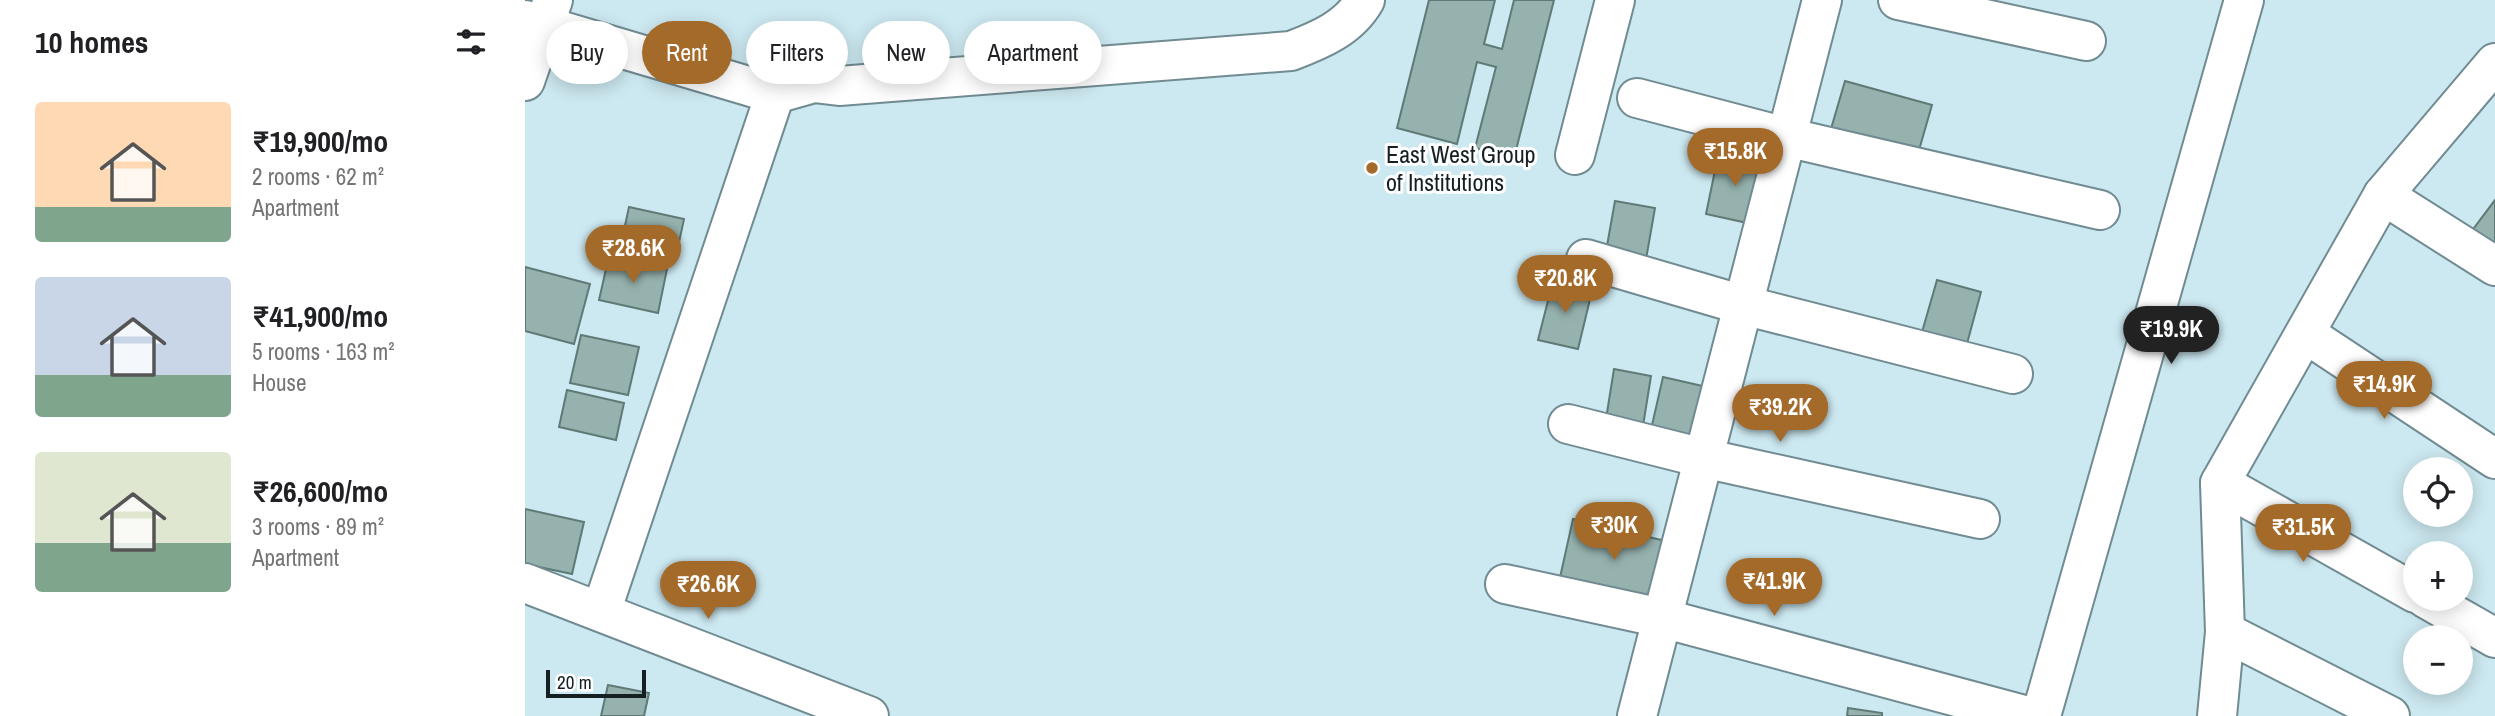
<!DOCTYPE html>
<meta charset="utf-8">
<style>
:root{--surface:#fff;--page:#f6f6f6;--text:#202124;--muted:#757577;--accent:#a46a2a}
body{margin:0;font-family:"Archivo Narrow",sans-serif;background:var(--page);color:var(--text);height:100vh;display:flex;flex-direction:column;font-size:26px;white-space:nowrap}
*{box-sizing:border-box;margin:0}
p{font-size:23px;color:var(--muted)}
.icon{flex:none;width:38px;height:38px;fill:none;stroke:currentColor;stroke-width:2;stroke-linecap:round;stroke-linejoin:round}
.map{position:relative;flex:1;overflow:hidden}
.panel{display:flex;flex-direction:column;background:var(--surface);width:525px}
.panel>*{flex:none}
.hud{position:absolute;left:21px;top:21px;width:665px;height:63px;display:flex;gap:14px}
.fabs{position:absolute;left:1878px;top:457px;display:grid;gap:14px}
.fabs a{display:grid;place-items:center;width:70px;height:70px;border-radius:50%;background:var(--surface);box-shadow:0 4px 18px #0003;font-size:35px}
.scale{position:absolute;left:21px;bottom:18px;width:100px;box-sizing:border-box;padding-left:7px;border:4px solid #162023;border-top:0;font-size:19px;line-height:24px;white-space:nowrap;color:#162023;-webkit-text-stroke:5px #fff;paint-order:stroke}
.price{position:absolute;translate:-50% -60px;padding:0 16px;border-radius:24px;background:var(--accent);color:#fff;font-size:23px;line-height:46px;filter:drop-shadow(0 2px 4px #0008)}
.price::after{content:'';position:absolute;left:50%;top:42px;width:21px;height:16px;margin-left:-10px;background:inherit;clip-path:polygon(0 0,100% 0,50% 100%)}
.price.selected{background:#222;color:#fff}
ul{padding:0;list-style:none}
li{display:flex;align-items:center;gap:21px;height:175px;padding:0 35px}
li span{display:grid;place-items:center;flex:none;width:196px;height:140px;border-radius:7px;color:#555}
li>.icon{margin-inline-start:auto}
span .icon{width:84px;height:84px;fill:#fffc;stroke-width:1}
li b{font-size:30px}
h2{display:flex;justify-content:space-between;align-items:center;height:84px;padding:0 35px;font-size:30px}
.chip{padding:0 24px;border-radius:32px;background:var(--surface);box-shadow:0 4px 18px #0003;font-size:24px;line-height:63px}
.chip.selected{background:var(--accent);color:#fff}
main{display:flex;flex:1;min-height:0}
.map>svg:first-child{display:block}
.building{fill:#96b2ae;stroke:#5f7a76;stroke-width:2}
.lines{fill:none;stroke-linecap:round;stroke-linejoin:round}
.minor-casing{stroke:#718b92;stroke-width:42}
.minor{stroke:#fff;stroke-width:38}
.poi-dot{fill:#a46a2a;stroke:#fff;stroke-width:2.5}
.labels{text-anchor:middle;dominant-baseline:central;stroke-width:6;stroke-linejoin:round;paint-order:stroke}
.poi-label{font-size:24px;fill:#162023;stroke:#fff;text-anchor:start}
</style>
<main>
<section class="panel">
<h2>10 homes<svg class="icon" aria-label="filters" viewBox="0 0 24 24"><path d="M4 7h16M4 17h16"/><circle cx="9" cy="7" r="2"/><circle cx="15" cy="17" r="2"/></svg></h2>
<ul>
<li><span style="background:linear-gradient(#ffd9b3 75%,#7fa58c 0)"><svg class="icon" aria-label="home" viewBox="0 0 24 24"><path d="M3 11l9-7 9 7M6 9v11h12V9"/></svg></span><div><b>₹19,900/mo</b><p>2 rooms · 62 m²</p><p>Apartment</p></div></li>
<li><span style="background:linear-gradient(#c9d6e8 70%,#7fa58c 0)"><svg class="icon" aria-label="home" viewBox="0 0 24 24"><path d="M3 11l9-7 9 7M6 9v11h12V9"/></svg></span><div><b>₹41,900/mo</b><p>5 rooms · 163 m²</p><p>House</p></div></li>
<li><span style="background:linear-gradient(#dfe7d0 65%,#7fa58c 0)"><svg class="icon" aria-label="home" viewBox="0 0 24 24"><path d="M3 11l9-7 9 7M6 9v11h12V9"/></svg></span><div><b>₹26,600/mo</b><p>3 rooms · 89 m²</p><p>Apartment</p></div></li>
</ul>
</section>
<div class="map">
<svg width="1970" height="716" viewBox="0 0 1970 716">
<rect width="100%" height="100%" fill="#cce8f0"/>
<g class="building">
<polygon points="904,0 970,0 959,44 977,49 989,0 1029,0 989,158 950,148 971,67 952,62 932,144 872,128"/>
<polygon points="1320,81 1407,105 1390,164 1303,139"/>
<polygon points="1194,151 1240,161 1227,224 1181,214"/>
<polygon points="1970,200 1970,250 1946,232"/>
<polygon points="1090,201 1130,208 1120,265 1080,257"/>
<polygon points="104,207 159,219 150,261 95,249"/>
<polygon points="84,256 142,269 133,313 74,300"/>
<polygon points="0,267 65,284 49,344 0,331"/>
<polygon points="1412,280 1456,292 1440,351 1395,339"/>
<polygon points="1028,281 1067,291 1053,349 1013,340"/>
<polygon points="56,335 114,347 103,395 45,383"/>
<polygon points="1089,369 1126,376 1118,426 1081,419"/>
<polygon points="1138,377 1182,387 1169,444 1125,434"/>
<polygon points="42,390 99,403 91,440 34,427"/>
<polygon points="0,509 59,522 47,574 0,564"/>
<polygon points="1048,519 1145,542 1131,604 1034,582"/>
<polygon points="83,685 124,693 119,716 76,716"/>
<polygon points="1323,708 1357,713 1357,716 1322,716"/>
</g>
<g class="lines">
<defs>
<g id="minor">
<polyline points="1373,0 1561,41"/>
<path d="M0,20L250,94L289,83L314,86L766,51C795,40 824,28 840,0"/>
<polyline points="0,81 28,0"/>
<polyline points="1112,98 1261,137 1575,210"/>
<polyline points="1050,155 1090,0"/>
<polyline points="1858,195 1970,266"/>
<polyline points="1061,259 1218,305 1488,374"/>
<polyline points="1781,334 1970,459"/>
<polyline points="1043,424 1178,458 1455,519"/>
<polyline points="1695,483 1890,593"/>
<polyline points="0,583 344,716"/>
<polyline points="980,584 1137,618 1503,716"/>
<polyline points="1900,598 1970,638"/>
<polyline points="76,612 250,94"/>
<polyline points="1700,632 1865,716"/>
<polyline points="1112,716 1297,0"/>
<polyline points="1516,716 1719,0"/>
<polyline points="1692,716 1700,632 1695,483 1858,195 1970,63"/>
</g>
</defs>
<use href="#minor" class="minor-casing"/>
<use href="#minor" class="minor"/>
</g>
<circle class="poi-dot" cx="847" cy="168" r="7"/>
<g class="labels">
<g class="poi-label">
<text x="861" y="154">East West Group<tspan x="861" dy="28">of Institutions</tspan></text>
</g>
</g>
</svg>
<div class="fabs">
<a><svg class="icon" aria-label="locate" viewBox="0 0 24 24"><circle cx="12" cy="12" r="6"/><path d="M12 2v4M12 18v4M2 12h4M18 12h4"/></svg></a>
<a>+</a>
<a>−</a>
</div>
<div class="scale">20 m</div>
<b class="price" style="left:1210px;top:188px">₹15.8K</b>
<b class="price" style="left:108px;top:285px">₹28.6K</b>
<b class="price" style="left:1040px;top:315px">₹20.8K</b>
<b class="price selected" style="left:1646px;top:366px">₹19.9K</b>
<b class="price" style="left:1859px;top:421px">₹14.9K</b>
<b class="price" style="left:1255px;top:444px">₹39.2K</b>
<b class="price" style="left:1089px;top:562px">₹30K</b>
<b class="price" style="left:1778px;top:564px">₹31.5K</b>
<b class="price" style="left:1249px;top:618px">₹41.9K</b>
<b class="price" style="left:183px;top:621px">₹26.6K</b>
<div class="hud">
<a class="chip">Buy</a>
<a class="chip selected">Rent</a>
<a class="chip">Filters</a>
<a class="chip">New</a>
<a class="chip">Apartment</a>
</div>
</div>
</main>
